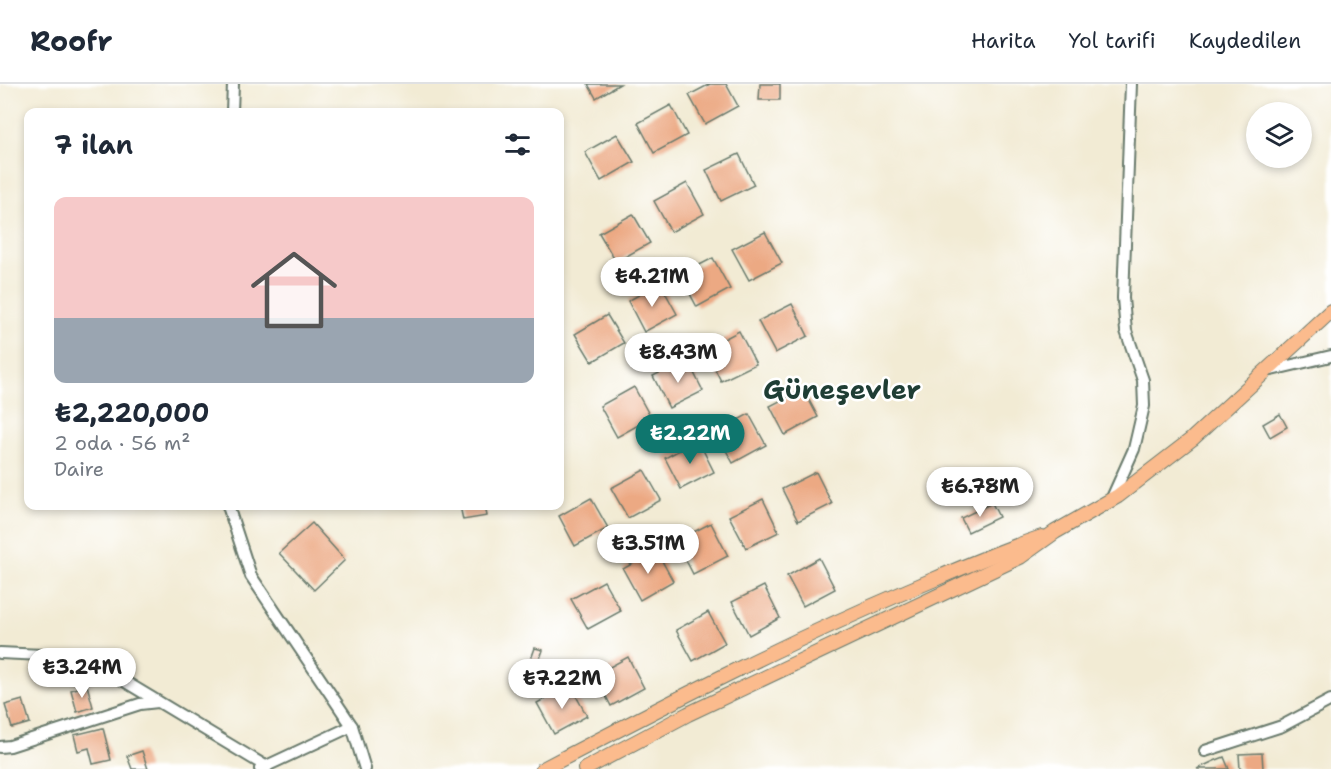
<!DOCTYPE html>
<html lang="tr">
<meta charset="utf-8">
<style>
:root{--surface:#fff;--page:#f2f2f3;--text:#1f2937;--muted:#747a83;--line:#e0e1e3;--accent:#0f766e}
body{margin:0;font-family:"Shantell Sans",sans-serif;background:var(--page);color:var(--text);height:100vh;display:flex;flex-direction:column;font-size:22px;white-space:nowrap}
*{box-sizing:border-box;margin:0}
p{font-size:20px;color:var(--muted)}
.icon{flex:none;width:33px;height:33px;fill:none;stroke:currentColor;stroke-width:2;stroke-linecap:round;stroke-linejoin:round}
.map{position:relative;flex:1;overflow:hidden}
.details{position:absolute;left:24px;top:24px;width:540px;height:402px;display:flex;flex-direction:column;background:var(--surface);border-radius:12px;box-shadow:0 3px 9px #0003}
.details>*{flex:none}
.tools{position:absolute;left:1246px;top:18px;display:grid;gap:12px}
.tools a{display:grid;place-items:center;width:66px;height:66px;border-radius:50%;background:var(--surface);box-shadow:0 3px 9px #0003;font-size:30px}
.price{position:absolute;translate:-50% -51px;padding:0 14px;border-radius:21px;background:#fff;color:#222;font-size:20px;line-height:39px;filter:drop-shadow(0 2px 3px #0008)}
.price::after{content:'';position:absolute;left:50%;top:36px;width:18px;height:14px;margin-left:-9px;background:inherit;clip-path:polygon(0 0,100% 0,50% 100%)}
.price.current{background:var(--accent);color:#fff}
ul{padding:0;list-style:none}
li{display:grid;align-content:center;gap:12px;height:318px;padding:0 30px}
li span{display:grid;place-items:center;height:186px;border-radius:12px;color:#555}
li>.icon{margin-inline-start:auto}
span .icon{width:108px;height:108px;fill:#fffc;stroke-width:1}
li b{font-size:26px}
h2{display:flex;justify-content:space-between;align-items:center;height:72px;padding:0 30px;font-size:26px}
header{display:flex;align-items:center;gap:36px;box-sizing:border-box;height:84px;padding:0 30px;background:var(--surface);border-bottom:2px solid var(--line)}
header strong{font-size:28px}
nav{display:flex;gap:33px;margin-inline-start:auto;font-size:21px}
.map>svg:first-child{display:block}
.building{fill:#eca983}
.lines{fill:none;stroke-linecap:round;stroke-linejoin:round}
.minor-casing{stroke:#697a6c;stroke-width:14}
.major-casing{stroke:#697a6c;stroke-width:16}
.minor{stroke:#fff;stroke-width:10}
.major{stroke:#fbbb8d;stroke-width:14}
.labels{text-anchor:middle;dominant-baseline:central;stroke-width:5;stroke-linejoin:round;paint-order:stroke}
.district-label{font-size:27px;font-weight:bold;fill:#1f3d34;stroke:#fff}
</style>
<header>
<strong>Roofr</strong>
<nav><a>Harita</a><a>Yol tarifi</a><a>Kaydedilen</a></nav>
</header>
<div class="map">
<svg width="1331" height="685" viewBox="0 0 1331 685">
<rect width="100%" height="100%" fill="#fff"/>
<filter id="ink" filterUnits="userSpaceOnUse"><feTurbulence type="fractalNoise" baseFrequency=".0167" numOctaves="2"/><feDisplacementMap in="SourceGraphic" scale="12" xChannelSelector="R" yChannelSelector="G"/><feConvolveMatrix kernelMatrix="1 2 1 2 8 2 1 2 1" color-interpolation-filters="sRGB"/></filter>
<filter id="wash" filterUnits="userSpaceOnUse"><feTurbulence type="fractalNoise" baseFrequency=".008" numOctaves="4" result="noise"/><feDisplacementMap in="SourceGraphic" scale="24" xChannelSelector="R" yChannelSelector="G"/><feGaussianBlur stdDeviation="1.35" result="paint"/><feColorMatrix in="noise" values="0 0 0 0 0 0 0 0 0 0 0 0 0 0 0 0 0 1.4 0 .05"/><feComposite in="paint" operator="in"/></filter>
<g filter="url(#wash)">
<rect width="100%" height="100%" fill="#f2ebd4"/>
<g id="blocks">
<g class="building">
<polygon points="588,0 620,0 596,14"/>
<polygon points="710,0 726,0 738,22 705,40 689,11"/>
<polygon points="760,0 780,0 780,16 759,16"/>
<polygon points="671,21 687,51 654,69 638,39"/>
<polygon points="617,50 634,78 601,97 585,68"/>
<polygon points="739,70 754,101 721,117 706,86"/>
<polygon points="687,99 704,130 671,148 654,117"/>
<polygon points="633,130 650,159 616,178 599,149"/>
<polygon points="765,148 782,179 749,196 732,165"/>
<polygon points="713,174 730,205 697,223 680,191"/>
<polygon points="660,199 677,230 644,248 628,217"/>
<polygon points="792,220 808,252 775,269 758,237"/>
<polygon points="607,231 624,259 592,278 575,250"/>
<polygon points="739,247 756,280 721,297 705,265"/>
<polygon points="687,275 703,307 669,324 653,292"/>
<polygon points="634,303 651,334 617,353 600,322"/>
<polygon points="803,305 818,333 785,351 770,322"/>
<polygon points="749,330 766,361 733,379 716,348"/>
<polygon points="1280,330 1287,343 1270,353 1263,340"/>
<polygon points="698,356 714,388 681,405 665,374"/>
<polygon points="644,386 661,416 628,434 611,404"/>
<polygon points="816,388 832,420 798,437 782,405"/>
<polygon points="591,414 608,444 575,462 559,432"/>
<polygon points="763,415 779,448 746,464 729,432"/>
<polygon points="992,419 999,433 968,448 961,434"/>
<polygon points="460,422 485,422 487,432 463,436"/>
<polygon points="312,439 345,476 314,506 279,469"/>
<polygon points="711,439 728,472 693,490 676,457"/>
<polygon points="656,466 673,497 640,516 623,485"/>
<polygon points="819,474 835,505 803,522 787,492"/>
<polygon points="604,497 621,527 588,545 571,515"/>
<polygon points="764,502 780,534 749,551 732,518"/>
<polygon points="708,528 725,559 693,577 676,546"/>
<polygon points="535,564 543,566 538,580 530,578"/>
<polygon points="628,573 644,604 611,622 595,591"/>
<polygon points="87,601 93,623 77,628 71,606"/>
<polygon points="570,601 587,632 554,650 537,619"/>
<polygon points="23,616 30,639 12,644 5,621"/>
<polygon points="103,644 111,676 93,680 89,664 78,667 74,651"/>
<polygon points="142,667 148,685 132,685 127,672"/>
<polygon points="1262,669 1263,685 1240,685 1239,670"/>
<polygon points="1224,673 1229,685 1197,685 1214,677"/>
</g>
</g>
</g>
<g filter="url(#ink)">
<use href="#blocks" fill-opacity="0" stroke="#697a6c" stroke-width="1.5"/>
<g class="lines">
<defs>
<g id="minor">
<polyline points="232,28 233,0"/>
<polyline points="1267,287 1331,272"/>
<polyline points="1111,416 1134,365 1144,322 1143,296 1126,247 1123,214 1131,0"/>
<polyline points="228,422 251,492 352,642 365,685"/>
<polyline points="0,569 84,573 267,683"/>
<polyline points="0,663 10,662 140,620 158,618"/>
<polyline points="1205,667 1282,642 1331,616"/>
<polyline points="260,685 352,642"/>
</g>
<g id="major">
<path d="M543,685C663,622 783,560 907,507C952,488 996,468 1042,453"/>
<polyline points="585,685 688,630 1020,473 1055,448 1118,412 1192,355 1331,227"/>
</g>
</defs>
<use href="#minor" class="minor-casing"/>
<use href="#major" class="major-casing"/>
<use href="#minor" class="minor"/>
<use href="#major" class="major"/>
</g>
</g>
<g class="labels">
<g class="district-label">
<text x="842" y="305">Güneşevler</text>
</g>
</g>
</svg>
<div class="tools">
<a><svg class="icon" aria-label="layers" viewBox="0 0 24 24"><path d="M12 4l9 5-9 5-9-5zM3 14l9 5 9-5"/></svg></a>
</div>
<b class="price" style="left:652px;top:224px">₺4.21M</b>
<b class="price" style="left:678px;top:300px">₺8.43M</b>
<b class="price current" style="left:690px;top:381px">₺2.22M</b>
<b class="price" style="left:980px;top:434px">₺6.78M</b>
<b class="price" style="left:648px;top:491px">₺3.51M</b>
<b class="price" style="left:82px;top:615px">₺3.24M</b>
<b class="price" style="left:562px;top:626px">₺7.22M</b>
<section class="details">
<h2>7 ilan<svg class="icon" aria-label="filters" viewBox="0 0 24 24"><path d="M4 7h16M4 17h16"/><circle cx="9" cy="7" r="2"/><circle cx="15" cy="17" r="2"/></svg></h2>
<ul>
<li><span style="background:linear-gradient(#f6c9c9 65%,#9aa5b1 0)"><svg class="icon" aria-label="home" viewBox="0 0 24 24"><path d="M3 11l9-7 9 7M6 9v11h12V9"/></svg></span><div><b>₺2,220,000</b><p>2 oda · 56 m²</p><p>Daire</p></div></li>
</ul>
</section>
</div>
